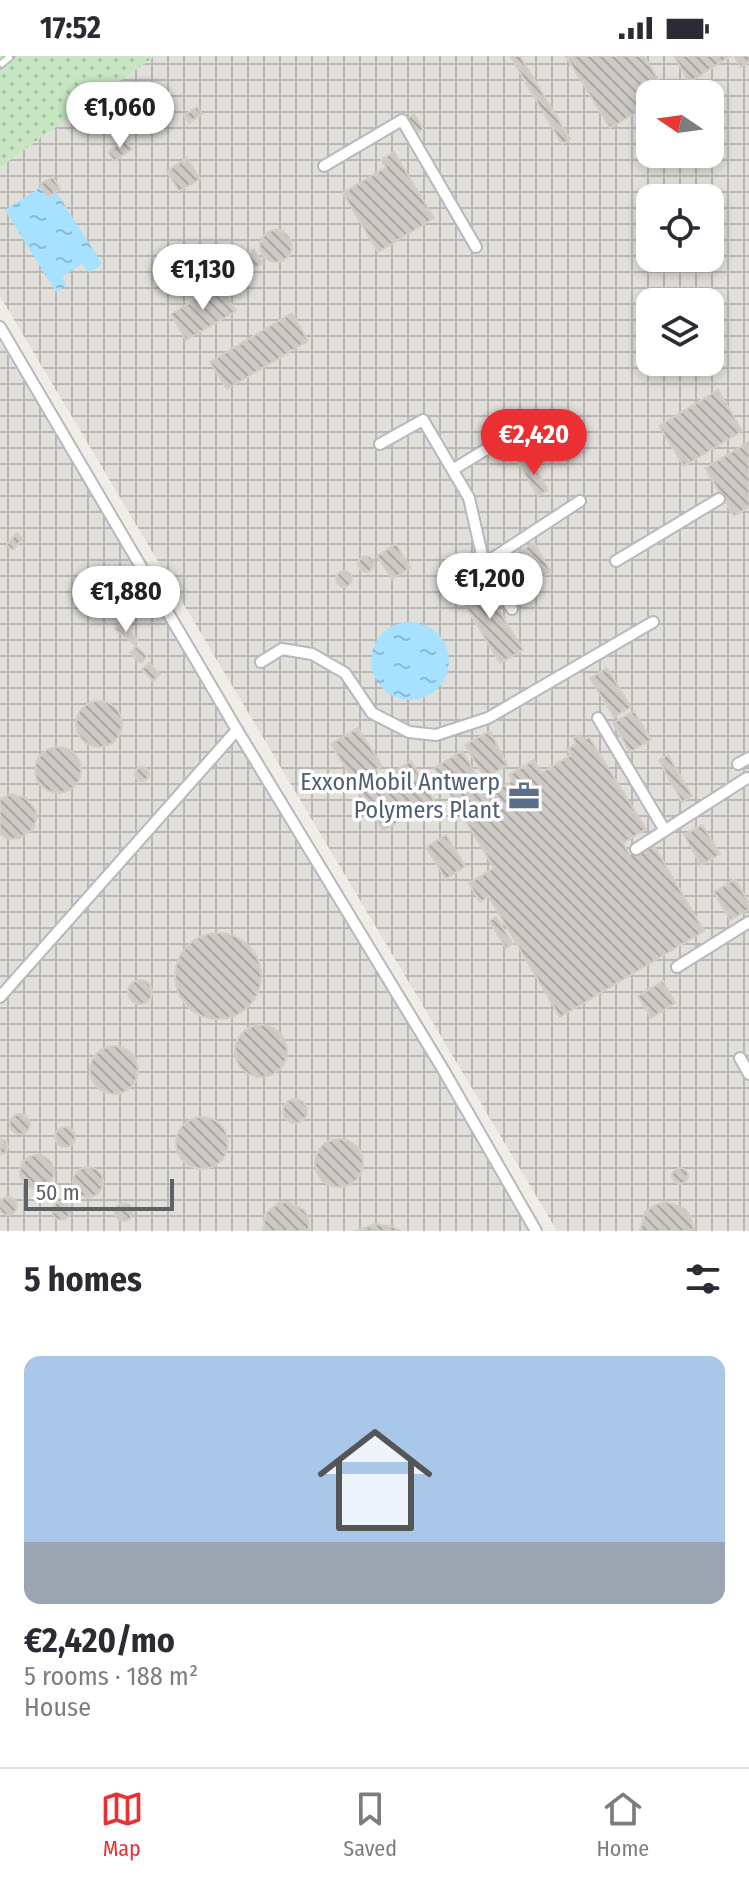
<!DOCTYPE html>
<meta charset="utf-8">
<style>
:root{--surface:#fff;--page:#f7f7f7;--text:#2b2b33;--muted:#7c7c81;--line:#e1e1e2;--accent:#eb3033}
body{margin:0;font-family:"Fira Sans Condensed",sans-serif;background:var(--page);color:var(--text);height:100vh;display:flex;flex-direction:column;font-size:30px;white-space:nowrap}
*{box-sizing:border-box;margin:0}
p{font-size:26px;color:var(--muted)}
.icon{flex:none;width:44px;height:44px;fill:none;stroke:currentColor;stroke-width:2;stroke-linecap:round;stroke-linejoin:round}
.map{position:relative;height:1175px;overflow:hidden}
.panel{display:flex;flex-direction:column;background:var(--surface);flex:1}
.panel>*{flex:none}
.needle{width:52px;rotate:283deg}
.buttons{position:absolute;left:636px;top:24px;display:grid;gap:16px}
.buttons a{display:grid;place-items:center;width:88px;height:88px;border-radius:16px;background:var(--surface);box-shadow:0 4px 12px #0003;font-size:40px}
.scale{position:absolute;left:24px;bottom:20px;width:150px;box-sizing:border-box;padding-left:8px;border:4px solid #5d6266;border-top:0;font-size:22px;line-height:28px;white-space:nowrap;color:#5d6266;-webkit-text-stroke:6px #fff;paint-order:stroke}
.price{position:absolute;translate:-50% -68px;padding:0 18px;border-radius:28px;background:#fff;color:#222;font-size:26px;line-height:52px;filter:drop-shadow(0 2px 4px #0008)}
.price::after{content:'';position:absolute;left:50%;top:48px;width:24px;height:18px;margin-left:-12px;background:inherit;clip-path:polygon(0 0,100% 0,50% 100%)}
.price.current{background:var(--accent);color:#fff}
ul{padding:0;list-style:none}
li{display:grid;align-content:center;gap:16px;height:424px;padding:0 24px}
li span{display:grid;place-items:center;height:248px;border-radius:16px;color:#555}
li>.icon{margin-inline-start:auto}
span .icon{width:144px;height:144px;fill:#fffc;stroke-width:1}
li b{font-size:34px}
h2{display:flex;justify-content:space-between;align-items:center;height:96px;padding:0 24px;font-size:34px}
.status{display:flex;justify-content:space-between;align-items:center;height:56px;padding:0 40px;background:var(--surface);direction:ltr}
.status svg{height:22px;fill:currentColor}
.menu{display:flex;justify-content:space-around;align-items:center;height:112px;border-top:2px solid var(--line);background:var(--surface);font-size:22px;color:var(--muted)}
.menu a{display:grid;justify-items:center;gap:4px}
.menu .current{color:var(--accent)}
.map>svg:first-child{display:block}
.industrial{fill:url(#industrial-grid);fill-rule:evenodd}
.grass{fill:url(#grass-dots)}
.water{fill:url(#water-ripples)}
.building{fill:url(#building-back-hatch);stroke:#d5cec4;stroke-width:2}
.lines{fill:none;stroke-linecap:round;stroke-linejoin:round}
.lane-casing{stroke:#b6b9bc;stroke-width:14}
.lane{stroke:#fff;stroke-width:10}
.rail-casing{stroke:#b4b5b6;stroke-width:9}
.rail{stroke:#fff;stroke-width:6;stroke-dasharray:18;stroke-linecap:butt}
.labels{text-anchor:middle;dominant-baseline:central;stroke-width:7;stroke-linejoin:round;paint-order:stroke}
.service-label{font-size:24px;fill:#4e5e75;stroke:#fff;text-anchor:end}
</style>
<div class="status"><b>17:52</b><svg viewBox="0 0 49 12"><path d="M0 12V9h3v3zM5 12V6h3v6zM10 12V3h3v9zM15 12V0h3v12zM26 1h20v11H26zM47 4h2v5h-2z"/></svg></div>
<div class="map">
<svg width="749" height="1175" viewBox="0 0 749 1175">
<defs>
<pattern id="industrial-grid" width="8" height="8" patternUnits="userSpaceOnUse" patternTransform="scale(2)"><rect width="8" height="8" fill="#e1dfda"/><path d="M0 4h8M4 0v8" fill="none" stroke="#bab8b5"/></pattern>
<pattern id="grass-dots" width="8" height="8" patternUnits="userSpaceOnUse" patternTransform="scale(2)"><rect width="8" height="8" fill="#c6e7c2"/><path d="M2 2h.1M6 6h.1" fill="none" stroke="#a4bfa1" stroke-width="1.8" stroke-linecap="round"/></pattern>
<pattern id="water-ripples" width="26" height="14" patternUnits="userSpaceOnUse" patternTransform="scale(2)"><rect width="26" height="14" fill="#a6e1ff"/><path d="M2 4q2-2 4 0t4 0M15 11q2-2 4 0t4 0" fill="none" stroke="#8abad2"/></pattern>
<pattern id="building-back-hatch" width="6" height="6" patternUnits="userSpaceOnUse" patternTransform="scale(2)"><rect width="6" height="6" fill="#cdc9c5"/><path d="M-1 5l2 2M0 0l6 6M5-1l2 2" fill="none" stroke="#aaa7a4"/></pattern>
</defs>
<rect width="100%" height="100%" fill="#f0ede6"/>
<g class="industrial">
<path d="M155,0H749V1175H557L0,240V111ZM650,38H710V98H650ZM650,142H710V202H650ZM650,246H710V306H650Z"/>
<polygon points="0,286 543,1175 0,1175"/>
</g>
<polygon class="grass" points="0,0 155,0 0,111"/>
<g class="water">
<polygon points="41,131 48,142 57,137 102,208 89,217 82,208 62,221 67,229 56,236 5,154"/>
<circle cx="410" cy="605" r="39"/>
</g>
<g class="building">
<polygon points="510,0 520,0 570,83 562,88"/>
<polygon points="566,0 644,0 667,38 650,38 650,48 610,72"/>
<polygon points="674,0 731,0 689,26"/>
<polygon points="734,0 749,0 749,6 741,11"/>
<polygon points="197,51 202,58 189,67 184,59"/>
<polygon points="414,58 423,73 417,77 408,62"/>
<polygon points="125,84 132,93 114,105 108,96"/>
<polygon points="394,96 434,162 378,196 343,137 386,111 381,104"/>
<polygon points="187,102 200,123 179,135 167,115"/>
<polygon points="53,121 60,133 48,141 40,128"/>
<circle cx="276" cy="190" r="16"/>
<polygon points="254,193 263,207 238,222 229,208"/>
<polygon points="220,229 236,255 186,284 171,258"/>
<polygon points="292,257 308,285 227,333 210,306"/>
<polygon points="718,334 742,375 684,410 659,370"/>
<polygon points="749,386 749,451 734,460 705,412"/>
<polygon points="529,402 548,434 538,440 519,408"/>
<polygon points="17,477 23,482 13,494 6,489"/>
<polygon points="534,487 551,516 530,528 513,499"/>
<polygon points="396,488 410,512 392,523 377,500"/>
<circle cx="366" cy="508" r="8"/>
<circle cx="344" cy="523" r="8"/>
<polygon points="470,526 473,532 482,526 523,594 500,607 456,534"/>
<polygon points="120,567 138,584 134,588 115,573"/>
<polygon points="136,590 147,600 141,607 130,597"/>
<polygon points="149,607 160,618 153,625 142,614"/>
<polygon points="607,612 631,651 614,661 590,622"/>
<circle cx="99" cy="668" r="23"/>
<polygon points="634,655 651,684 630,696 613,667"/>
<polygon points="358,672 382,710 355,727 331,688"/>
<polygon points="490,675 507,709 485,722 465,689"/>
<polygon points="579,679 582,685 589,681 646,773 623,787 630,799 652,786 704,875 560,961 489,841 480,846 469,827 494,812 434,712 462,695 488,739 512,725 509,719 534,704 541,717 571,699 567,693 576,688 573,682"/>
<circle cx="58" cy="714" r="23"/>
<polygon points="668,699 692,740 682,746 659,704"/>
<polygon points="411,705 434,745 383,775 360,736"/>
<circle cx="142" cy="718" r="7"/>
<polygon points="11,738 26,742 36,755 36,764 33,773 19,782 9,783 0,778 0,743"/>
<polygon points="702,769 720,798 701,809 684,779"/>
<polygon points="446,779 465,810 446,823 426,791"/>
<polygon points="735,823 749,847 749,853 730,864 714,836"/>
<polygon points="496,861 513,888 506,892 489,865"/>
<circle cx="218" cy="920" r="43"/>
<circle cx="140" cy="936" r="12"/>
<polygon points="663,925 675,947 651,962 638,940"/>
<circle cx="261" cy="995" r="26"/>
<circle cx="114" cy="1014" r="24"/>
<circle cx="295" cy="1055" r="12"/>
<circle cx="20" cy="1068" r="10"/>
<circle cx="202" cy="1087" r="26"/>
<circle cx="65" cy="1081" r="10"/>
<polygon points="1,1083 6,1085 8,1091 5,1097 0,1099"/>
<circle cx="339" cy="1107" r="24"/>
<circle cx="37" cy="1116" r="17"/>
<circle cx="88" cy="1126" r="15"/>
<circle cx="680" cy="1120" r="8"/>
<circle cx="8" cy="1150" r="9"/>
<circle cx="61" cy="1155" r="9"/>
<polygon points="288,1146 303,1153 308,1160 309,1175 263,1175 265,1158 279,1147"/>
<polygon points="666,1146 685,1153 691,1161 694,1175 640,1175 645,1156 655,1149"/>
<circle cx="124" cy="1156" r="9"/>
<polygon points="376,1168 393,1171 400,1175 355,1175"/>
</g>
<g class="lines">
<defs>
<g id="lane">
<polyline points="324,110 402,64 476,191"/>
<polyline points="0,271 237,674"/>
<polyline points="380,388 423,364 469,442 484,508"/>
<polyline points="454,413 532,365"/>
<polyline points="616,505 719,443"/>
<polyline points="512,553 484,508 580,445"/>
<polyline points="261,606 282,593 312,598 345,617 372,657 409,676 436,679 488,662 653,566"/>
<polyline points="598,662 664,773"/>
<polyline points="738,708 749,702"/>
<polyline points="636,793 747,722"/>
<polyline points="677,911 749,866"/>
<polyline points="0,941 237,674 444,1015 536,1175"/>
<polyline points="740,1002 749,1018"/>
</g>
</defs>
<use href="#lane" class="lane-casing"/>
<use href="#lane" class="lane"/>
<defs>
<polyline id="rail" points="0,9 11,0"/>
</defs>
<use href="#rail" class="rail-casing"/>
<use href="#rail" class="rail"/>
</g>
<defs>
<symbol id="office-bare" viewBox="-9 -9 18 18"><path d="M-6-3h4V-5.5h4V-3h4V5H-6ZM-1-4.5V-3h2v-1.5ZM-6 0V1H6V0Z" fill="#5c6f8a" stroke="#fff" stroke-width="2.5" paint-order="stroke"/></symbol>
</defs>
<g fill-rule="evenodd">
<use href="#office-bare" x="502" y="718" width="44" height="44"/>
</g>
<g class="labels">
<g class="service-label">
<text x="500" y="726">ExxonMobil Antwerp<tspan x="500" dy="28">Polymers Plant</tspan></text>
</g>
</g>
</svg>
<div class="buttons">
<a><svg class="needle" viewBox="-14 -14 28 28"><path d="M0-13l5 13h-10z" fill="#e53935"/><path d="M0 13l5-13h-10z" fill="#7c7c81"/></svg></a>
<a><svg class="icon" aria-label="locate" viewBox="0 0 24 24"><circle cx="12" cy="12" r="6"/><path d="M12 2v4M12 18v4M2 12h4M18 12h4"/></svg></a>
<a><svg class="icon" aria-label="layers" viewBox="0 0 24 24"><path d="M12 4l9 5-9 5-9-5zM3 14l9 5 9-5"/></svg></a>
</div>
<div class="scale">50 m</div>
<b class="price" style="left:120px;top:94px">€1,060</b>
<b class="price" style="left:203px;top:256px">€1,130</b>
<b class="price current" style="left:534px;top:421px">€2,420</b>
<b class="price" style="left:490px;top:565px">€1,200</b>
<b class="price" style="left:126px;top:578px">€1,880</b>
</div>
<section class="panel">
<h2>5 homes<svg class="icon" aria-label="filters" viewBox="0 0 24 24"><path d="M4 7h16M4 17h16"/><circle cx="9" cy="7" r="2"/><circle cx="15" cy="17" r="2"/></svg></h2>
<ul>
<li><span style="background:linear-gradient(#a9c7e8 75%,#9aa5b1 0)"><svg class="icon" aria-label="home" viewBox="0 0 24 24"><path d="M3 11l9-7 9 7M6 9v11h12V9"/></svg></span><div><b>€2,420/mo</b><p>5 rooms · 188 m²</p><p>House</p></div></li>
</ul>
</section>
<nav class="menu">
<a class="current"><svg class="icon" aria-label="map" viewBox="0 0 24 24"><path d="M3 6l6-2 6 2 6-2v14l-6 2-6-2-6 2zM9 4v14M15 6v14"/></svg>Map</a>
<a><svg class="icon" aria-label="saved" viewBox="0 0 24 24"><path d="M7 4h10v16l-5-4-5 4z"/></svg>Saved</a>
<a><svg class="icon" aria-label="home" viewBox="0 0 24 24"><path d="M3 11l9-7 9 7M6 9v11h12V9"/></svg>Home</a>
</nav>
